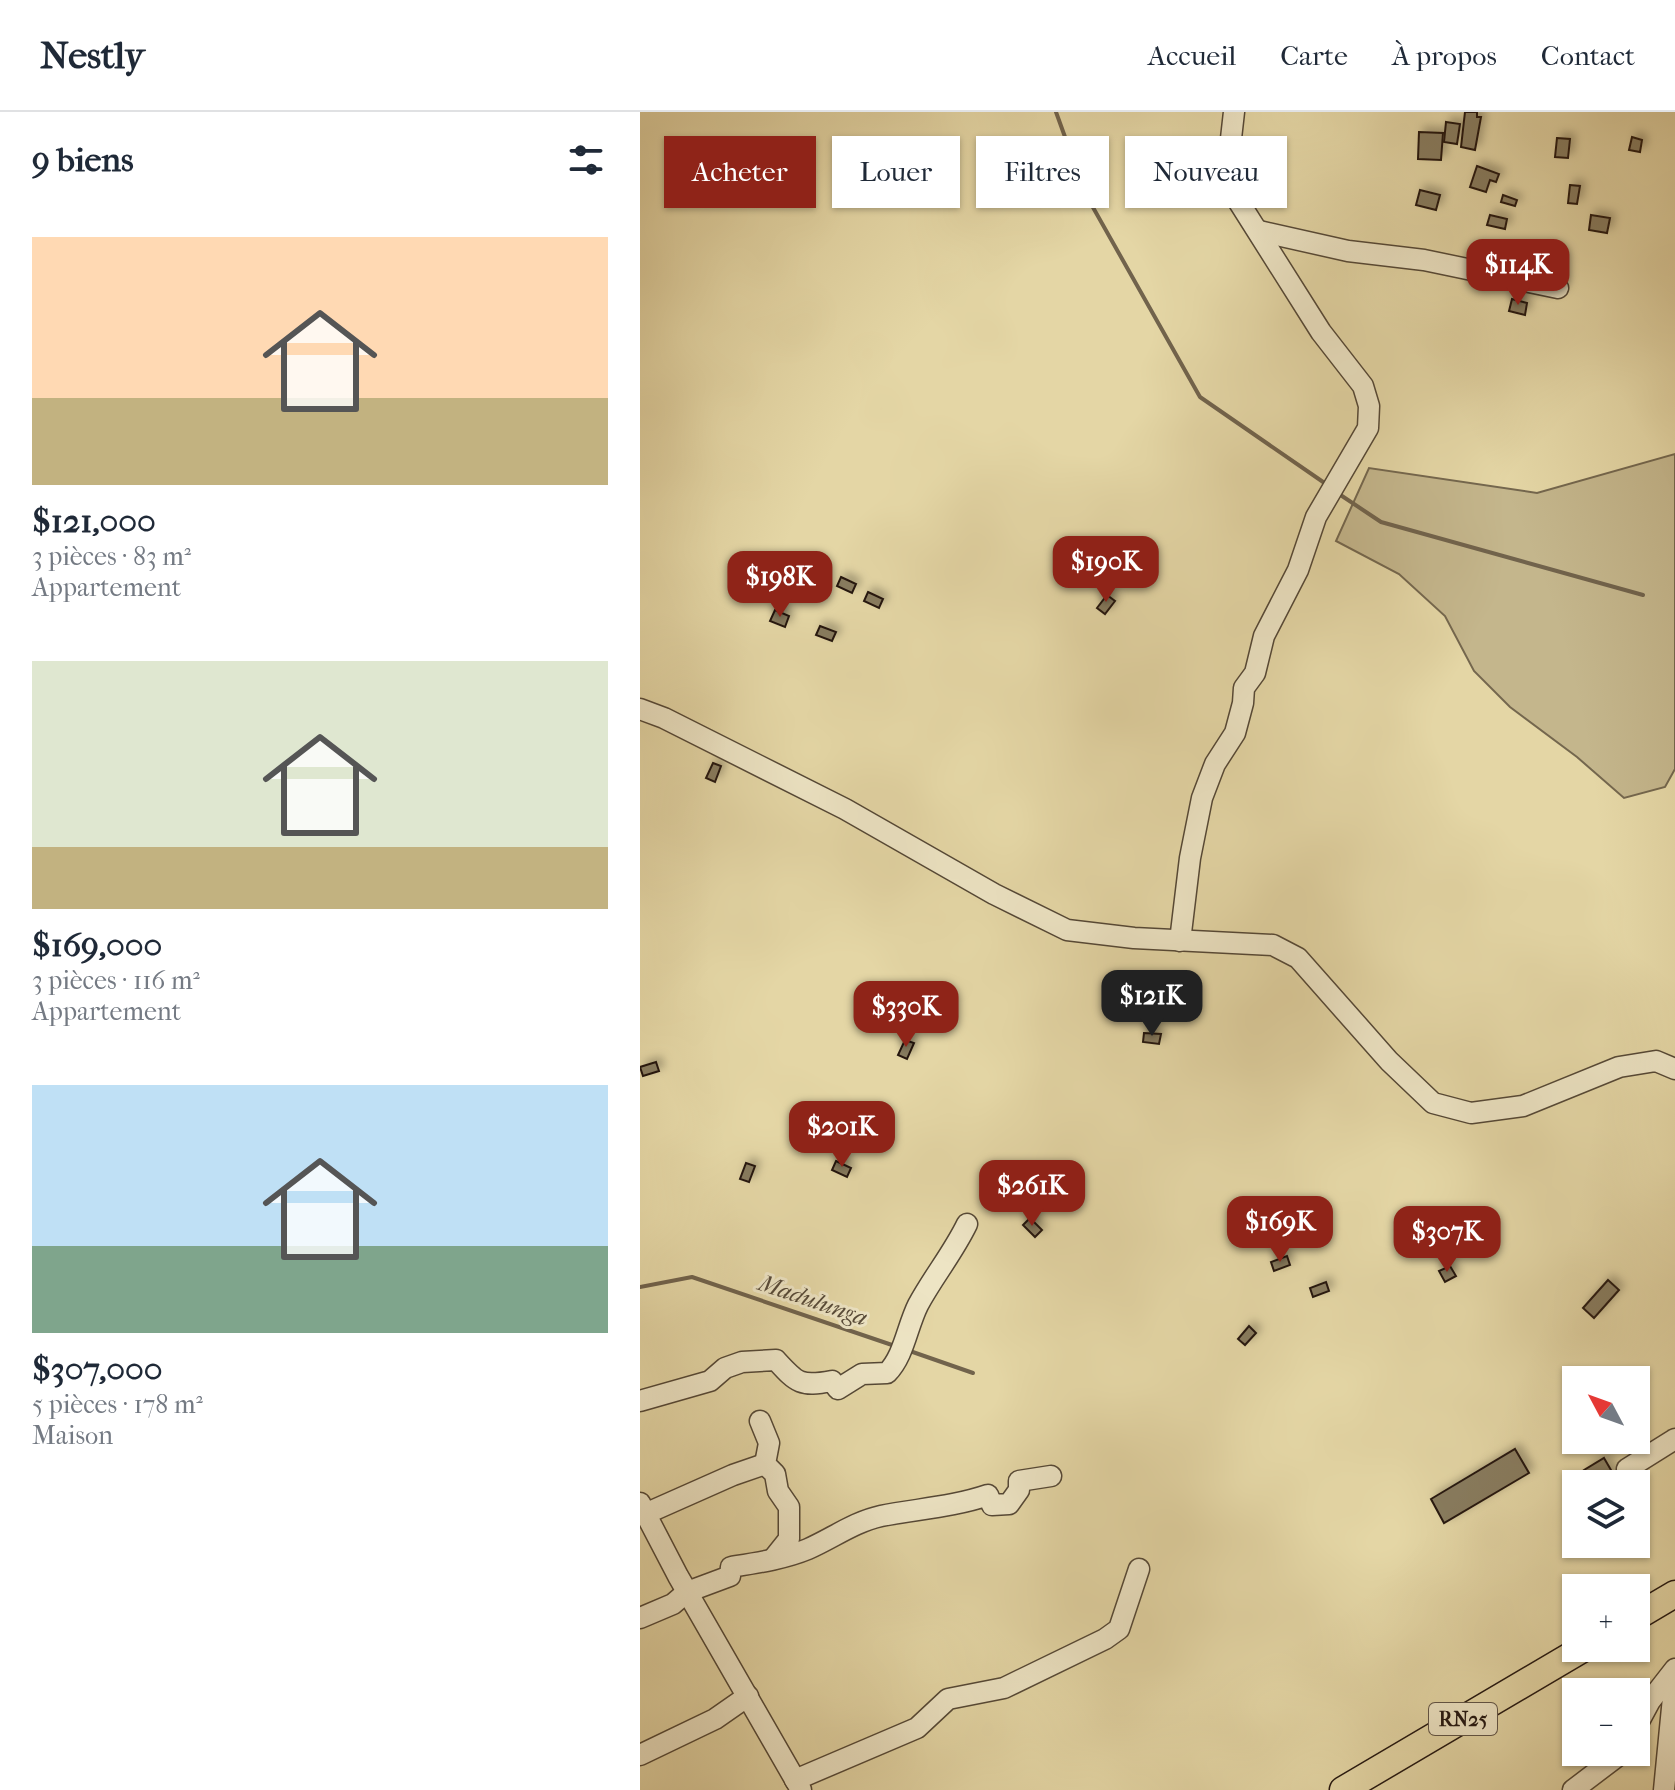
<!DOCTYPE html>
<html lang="fr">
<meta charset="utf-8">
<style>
:root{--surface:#fff;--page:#f6f6f7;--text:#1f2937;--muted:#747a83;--line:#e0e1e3;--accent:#8f2418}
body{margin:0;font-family:"IM FELL French Canon",serif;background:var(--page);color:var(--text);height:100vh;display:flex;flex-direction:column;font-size:30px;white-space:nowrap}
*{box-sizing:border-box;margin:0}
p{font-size:26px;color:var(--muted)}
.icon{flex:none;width:44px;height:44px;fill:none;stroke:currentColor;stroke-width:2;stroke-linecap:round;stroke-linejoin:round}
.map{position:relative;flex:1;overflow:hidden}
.side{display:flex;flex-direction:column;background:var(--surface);width:640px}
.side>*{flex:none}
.hud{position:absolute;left:24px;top:24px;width:760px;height:72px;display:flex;gap:16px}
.needle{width:52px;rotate:311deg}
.buttons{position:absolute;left:922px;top:1254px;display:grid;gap:16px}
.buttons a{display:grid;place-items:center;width:88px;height:88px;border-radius:0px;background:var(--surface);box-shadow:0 2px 6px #0004;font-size:40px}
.price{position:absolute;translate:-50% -68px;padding:0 18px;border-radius:16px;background:var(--accent);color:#fff;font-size:26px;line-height:52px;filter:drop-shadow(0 2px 4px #0008)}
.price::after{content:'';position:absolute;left:50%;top:48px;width:24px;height:18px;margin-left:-12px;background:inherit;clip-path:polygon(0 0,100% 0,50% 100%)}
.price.active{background:#222;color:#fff}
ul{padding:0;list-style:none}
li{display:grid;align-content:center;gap:16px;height:424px;padding:0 32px}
li span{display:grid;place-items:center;height:248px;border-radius:0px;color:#555}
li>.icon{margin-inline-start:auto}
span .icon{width:144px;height:144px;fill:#fffc;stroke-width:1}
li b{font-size:34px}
h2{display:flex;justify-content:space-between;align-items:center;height:96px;padding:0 32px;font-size:34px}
.chip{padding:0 28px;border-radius:0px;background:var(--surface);box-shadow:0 2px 6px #0004;font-size:28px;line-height:72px}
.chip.active{background:var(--accent);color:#fff}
header{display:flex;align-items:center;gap:48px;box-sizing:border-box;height:112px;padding:0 40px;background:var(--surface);border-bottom:2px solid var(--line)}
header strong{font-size:38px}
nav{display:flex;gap:44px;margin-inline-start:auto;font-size:28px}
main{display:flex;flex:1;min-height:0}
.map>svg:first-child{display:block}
.green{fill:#c4b68c;stroke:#74674e;stroke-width:2}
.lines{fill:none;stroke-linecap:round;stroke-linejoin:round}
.stream{stroke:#71634c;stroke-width:4}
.building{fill:#887b5e;stroke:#251811;stroke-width:2;filter:url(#shadow)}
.minor-casing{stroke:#554836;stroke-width:23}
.major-casing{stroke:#251811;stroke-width:29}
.minor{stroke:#ede4c4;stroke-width:20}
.major{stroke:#e4d6a5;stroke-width:26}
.labels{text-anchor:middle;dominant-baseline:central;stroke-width:6;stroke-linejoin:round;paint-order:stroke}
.shield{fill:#ede4c4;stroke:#615547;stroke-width:2}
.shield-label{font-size:20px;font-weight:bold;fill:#251811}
.water-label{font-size:24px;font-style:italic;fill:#574a38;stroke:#ede4c4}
</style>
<header>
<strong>Nestly</strong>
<nav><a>Accueil</a><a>Carte</a><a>À propos</a><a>Contact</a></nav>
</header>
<main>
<section class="side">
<h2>9 biens<svg class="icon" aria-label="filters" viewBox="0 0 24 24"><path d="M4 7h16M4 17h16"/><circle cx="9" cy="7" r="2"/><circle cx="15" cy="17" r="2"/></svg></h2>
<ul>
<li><span style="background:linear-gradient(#ffd9b3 65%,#c2b280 0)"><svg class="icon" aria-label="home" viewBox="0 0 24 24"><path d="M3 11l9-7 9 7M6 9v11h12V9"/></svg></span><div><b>$121,000</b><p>3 pièces · 83 m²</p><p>Appartement</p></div></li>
<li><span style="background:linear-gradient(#dfe7d0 75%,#c2b280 0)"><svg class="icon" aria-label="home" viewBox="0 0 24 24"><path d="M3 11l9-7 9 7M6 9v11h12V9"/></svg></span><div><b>$169,000</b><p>3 pièces · 116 m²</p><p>Appartement</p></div></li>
<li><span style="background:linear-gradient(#bfe0f5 65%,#7fa58c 0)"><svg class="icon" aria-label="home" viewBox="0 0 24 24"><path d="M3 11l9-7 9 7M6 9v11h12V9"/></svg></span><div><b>$307,000</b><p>5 pièces · 178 m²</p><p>Maison</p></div></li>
</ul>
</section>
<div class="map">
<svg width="1035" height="1678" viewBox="0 0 1035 1678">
<defs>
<filter id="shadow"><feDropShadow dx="5" dy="-5" stdDeviation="4" flood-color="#0004"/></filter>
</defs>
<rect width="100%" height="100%" fill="#e4d6a5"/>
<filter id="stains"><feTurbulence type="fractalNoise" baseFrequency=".0025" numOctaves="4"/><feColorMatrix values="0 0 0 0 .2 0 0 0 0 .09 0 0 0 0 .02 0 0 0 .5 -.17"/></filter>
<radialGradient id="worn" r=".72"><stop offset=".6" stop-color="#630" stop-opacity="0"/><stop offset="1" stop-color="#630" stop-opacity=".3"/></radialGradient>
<polygon class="green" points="1035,342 1035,657 1025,675 984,686 937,645 870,595 834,559 805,504 759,462 696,429 729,356 897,381"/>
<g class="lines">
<g class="stream">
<polyline points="416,0 446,83 560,285 686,372"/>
<polyline points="696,380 741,410 1003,483"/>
<polyline points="0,1175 52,1165 255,1234"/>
<polyline points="267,1238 333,1261"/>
</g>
</g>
<g class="building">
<polygon points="825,0 837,0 837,5 841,5 835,38 821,35"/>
<polygon points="806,10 820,12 817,32 804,30"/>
<polygon points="779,20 803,21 801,48 778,47"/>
<polygon points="992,25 1002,28 1000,40 989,38"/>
<polygon points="917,26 930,27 928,46 915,45"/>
<polygon points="837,54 859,62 856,70 850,68 846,80 830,75"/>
<polygon points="930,73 940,74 937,92 928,91"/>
<polygon points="780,78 800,83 796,98 776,93"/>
<polygon points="863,83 877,88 875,94 861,90"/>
<polygon points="850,103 867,107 865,117 847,113"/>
<polygon points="951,103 970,106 967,121 949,118"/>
<polygon points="872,187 887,191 885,203 869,199"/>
<polygon points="201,465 216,472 212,481 197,474"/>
<polygon points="228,480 243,487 239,496 224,489"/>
<polygon points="467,483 475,489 465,502 457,496"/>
<polygon points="135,498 149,504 145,515 130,509"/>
<polygon points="180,514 196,520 192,529 176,523"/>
<polygon points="73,651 81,654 75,670 66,666"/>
<polygon points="504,921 521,922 519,932 503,930"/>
<polygon points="265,928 274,931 267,947 258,943"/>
<polygon points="16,950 19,959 3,964 0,955"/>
<polygon points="196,1049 211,1056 207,1065 192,1058"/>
<polygon points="106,1051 115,1054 109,1070 100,1067"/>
<polygon points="390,1106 402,1118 395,1125 383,1113"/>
<polygon points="647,1144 650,1153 634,1159 631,1150"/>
<polygon points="810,1154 816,1164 805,1170 799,1159"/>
<polygon points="968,1168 979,1178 954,1206 943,1196"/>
<polygon points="686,1170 689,1179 673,1185 670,1176"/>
<polygon points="609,1214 616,1221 605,1233 598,1227"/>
<polygon points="875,1337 889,1361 804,1411 791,1387"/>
<polygon points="964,1346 975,1365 963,1372 959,1369 953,1372 944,1358"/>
</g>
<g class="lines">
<defs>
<g id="minor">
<polyline points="619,119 708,139 784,148 918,176"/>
<polyline points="0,597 24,606 205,697 354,782 427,818 494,826 633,833 658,846 749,949 793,991 831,1001 883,994 979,955 1016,949 1035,957"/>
<polyline points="540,829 550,746 562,686 575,652 595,621 603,591 604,576 615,561 624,524 658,458 676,405 728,316 729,294 723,274 681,220 590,76 587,62 594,0"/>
<path d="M0,1289L70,1269L85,1256L102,1250L136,1248C157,1271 160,1275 192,1269L198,1277L222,1262L247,1261C264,1244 267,1215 278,1193C293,1165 313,1141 327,1112"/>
<polyline points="120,1309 129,1331 125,1352 135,1362 138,1379 149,1395 149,1427 133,1447"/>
<polyline points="987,1357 1035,1327"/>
<polyline points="0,1391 38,1464 161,1678"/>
<polyline points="0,1401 5,1402 93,1363 125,1352"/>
<path d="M0,1506L33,1492L47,1480L90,1464L91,1455C116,1451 144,1447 168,1437C193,1426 214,1410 241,1404C276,1397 313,1395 348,1383L352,1393L369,1392L379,1378V1369L411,1364"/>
<polyline points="996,1615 1010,1589 1035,1557"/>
<polyline points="0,1643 75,1607 108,1584"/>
<polyline points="155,1668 277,1616 308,1587 364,1576 465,1527 479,1517 499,1457"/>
<polyline points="933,1678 983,1640"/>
<polyline points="1024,1678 1035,1565"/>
</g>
<g id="major">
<polyline points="996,1505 1035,1482"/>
<polyline points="703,1678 944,1536"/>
</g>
</defs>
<use href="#minor" class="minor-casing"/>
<use href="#major" class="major-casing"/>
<use href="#minor" class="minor"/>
<use href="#major" class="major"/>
</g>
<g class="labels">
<rect class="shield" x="789" y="1591" width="68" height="32" rx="6"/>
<g class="shield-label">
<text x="823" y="1607">RN25</text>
</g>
<g class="water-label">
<text transform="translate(173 1188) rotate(19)">Madulunga</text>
</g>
</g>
<rect width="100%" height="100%" filter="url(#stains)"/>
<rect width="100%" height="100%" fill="url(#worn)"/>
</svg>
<div class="buttons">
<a><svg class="needle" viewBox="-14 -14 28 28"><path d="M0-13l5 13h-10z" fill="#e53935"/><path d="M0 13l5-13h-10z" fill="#747a83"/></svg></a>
<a><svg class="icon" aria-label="layers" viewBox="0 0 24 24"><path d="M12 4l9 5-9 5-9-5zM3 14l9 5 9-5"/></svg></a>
<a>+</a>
<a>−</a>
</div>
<b class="price" style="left:878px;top:195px">$114K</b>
<b class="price" style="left:466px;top:492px">$190K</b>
<b class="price" style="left:140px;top:507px">$198K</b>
<b class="price active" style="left:512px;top:926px">$121K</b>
<b class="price" style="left:266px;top:937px">$330K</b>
<b class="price" style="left:202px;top:1057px">$201K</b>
<b class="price" style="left:392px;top:1116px">$261K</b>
<b class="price" style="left:640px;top:1152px">$169K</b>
<b class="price" style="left:807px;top:1162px">$307K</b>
<div class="hud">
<a class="chip active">Acheter</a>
<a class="chip">Louer</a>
<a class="chip">Filtres</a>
<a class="chip">Nouveau</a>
</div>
</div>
</main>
